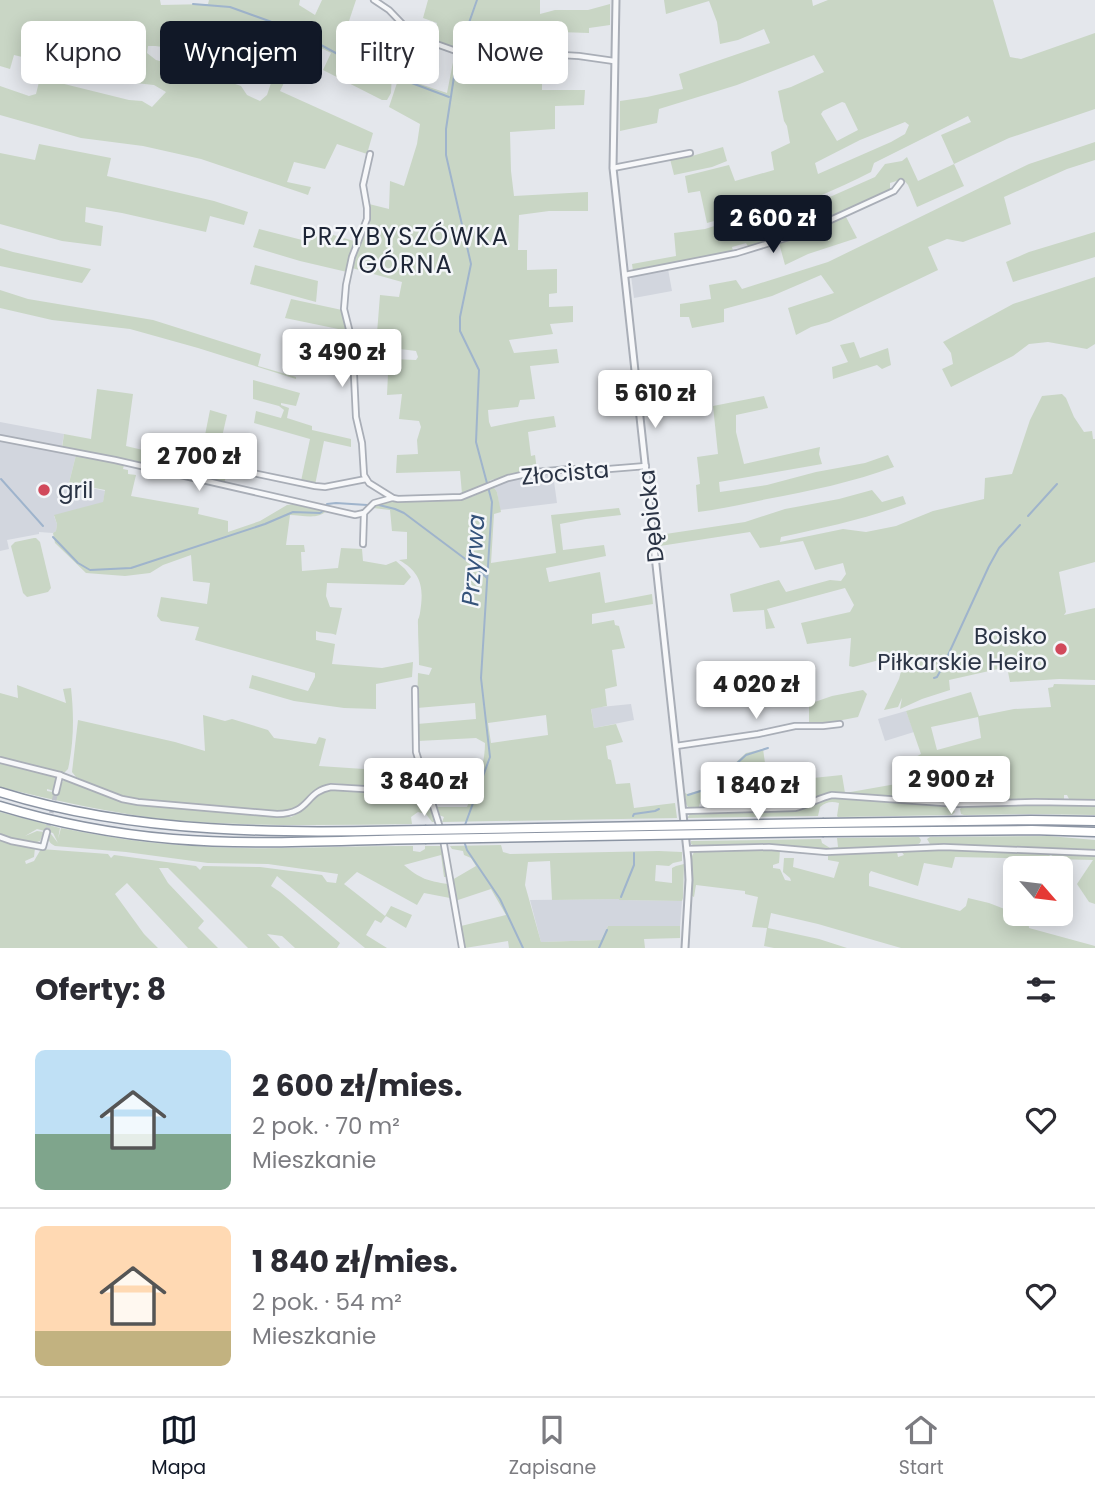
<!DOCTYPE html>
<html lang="pl">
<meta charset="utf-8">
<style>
:root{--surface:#fff;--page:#f2f2f3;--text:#2b2b33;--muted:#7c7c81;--line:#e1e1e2;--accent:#111827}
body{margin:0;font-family:Poppins,sans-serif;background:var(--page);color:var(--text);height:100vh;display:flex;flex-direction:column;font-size:26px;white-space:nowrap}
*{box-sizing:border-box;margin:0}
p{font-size:23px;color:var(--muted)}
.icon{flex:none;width:38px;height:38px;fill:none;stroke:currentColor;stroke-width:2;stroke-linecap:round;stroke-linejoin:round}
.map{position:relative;height:948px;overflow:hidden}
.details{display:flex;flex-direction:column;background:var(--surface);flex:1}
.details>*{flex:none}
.guide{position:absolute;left:21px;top:21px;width:700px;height:63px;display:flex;gap:14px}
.needle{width:46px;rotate:118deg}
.controls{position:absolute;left:1003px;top:856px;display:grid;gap:14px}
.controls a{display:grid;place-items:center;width:70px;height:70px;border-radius:10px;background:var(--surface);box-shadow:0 4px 18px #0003;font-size:35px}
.price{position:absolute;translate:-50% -60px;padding:0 16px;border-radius:7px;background:#fff;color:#222;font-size:23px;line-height:46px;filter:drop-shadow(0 2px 4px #0008)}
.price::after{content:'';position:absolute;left:50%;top:42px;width:21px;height:16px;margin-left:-10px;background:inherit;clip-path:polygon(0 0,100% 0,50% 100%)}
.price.current{background:var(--accent);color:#fff}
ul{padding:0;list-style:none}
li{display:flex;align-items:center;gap:21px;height:175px;padding:0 35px}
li+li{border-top:2px solid var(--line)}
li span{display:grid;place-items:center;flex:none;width:196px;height:140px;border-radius:10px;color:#555}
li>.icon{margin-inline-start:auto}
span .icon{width:84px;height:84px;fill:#fffc;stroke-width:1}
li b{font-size:30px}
h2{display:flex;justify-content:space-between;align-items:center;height:84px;padding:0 35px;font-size:30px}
.pill{padding:0 24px;border-radius:10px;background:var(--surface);box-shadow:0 4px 18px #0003;font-size:24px;line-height:63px}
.pill.current{background:var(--accent);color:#fff}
.tab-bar{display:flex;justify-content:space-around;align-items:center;height:98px;border-top:2px solid var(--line);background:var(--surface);font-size:19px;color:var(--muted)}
.tab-bar a{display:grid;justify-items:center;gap:4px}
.tab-bar .current{color:var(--accent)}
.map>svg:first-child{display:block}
.built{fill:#d2d6de}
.green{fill:#c9d6c5;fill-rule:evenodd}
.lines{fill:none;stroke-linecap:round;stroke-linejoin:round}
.stream{stroke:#9fb4cc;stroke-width:2}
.minor-tunnel{stroke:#bfc3cb;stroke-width:4.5;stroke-dasharray:4.5 2;stroke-linecap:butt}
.minor-casing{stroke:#a9aeb7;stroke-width:8}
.tertiary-casing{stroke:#a9aeb7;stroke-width:9}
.motorway-casing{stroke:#8b94a3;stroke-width:11}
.minor{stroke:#f7f8fa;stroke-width:4.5}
.tertiary{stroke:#f7f8fa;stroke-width:5}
.motorway{stroke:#fff;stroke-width:8}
.motorway-bridge-casing{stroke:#8b94a3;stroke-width:11;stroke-linecap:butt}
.motorway-bridge{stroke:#fff;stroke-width:8}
.poi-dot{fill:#d1495b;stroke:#f4f6f9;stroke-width:2.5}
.labels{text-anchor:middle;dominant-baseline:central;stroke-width:5;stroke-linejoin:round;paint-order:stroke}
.street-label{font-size:23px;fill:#2b3445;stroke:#f4f6f9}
.poi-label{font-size:23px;fill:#2b3445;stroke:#f4f6f9;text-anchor:start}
.neighbourhood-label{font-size:24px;letter-spacing:2px;fill:#1d2536;stroke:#f4f6f9}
.water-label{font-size:24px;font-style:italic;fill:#34527a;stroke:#f4f6f9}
</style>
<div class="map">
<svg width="1095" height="948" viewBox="0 0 1095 948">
<rect width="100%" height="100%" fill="#e4e7ec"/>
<g class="built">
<polygon points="668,269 672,291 634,298 631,276"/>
<polygon points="0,422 64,434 61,451 76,455 69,483 105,491 103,503 54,516 57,524 56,531 53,533 39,532 39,534 7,540 9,549 0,551"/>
<polygon points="553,474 557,503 500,510 497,492 493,486 519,478"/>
<polygon points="631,704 634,720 594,728 591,708"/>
<polygon points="906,711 914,732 885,741 878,719"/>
<polygon points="620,899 620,900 682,901 680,926 608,926 601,940 541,942 530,900"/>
</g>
<g class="green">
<path d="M0,0H160L161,5L208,4L209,0H300L299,5L315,15L322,0H356L341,45L360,52L359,60L392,72L391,93L387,100H382L323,70L331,53L305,40L280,91L373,133L367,154L337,144L325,169L294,162L287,182L311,187L308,195L201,159L143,146L81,138L0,115V86L29,96L36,94L40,78L129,100L142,101L152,107L166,92L154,85L126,82L14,55L10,69L0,66ZM155,46C189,50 211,51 242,70V74L232,70L224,69L230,77L241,84L243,75L257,79L261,77L271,83L267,95L260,101L247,95L241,86L197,71L156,60L147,53L148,46Z"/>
<polygon points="428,0 540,0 540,14 555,10 588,10 610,4 610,25 589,28 589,33 559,32 556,53 538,51 486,55 474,54 432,39 437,23 423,18"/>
<path d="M664,0H812L813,6L828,0H993L1010,57L1021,59L1095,33V109L1009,138L954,164L964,186L917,207L908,185L903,179L890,183V190L823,220L749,248L746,243L732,247L733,251L732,253L633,271L632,264L676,256L674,233L705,229L727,222L741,227L761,221L832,196L875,177L885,164L902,161L907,157L918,181L954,164L941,135L971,122L968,116L874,163L871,172C833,191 791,210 749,220C740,222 736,218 728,219C721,219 714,221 707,223L700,191L688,193L685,176L729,165L735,181L774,170L771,152L790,143L787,126L784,121L778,91L791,87L824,72L814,55L737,85L659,109L657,123L620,131V101L647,97L683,89L679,74L770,43L764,29L738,40L720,44L717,22L709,1L666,14ZM842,102L845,103L858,130L837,141L821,114L823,111ZM905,122L909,125L905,134L891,142L818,174L815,163L860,140Z"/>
<polygon points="455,52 483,59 531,56 531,72 542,73 542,90 585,90 584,105 555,106 555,129 510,132 511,171 514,196 588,192 588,211 549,211 519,215 518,250 527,250 527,270 557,269 557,293 549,294 549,307 573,306 573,322 550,324 553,334 509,340 514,353 557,349 559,363 530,366 535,399 520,400 518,407 488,410 489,422 491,427 525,420 554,416 556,427 528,432 531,456 535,455 537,470 491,480 471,492 462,494 460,471 396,473 397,455 418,454 417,440 421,427 419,421 399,419 402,394 387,395 388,374 393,359 416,360 418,357 416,351 376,346 380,295 399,297 402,282 352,268 358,247 370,223 369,204 389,209 390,181 404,186 417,144 420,124 389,107 399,77 447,93"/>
<polygon points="1095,142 1095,160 1067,169 1004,197 1011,224 963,242 947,239 928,247 938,270 829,322 811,327 796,335 788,308 834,293 821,275 772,296 724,309 724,322 692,328 689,317 680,317 680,304 711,299 709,285 736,280 742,289 828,262 1029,164"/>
<polygon points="39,144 111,158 107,176 214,201 248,212 244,225 210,216 206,232 122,213 86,207 85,222 103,226 101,246 62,241 0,224 0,153 35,160"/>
<polygon points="723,147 727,161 712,167 674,175 670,159 692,156"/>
<polygon points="846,217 857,238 808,254 785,265 779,243"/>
<polygon points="259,229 310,242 313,229 354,241 347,272 300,261 253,247"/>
<polygon points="1095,232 1095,257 1013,282 1006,262 1029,252"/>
<polygon points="0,248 13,252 91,269 82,283 0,266"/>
<polygon points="255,265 318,281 316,302 250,284"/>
<polygon points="1095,277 1095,344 1087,349 1048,342 1029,344 1013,356 951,387 942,369 953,364 951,353 943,342 1013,304"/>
<polygon points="0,290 28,299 153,320 261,354 258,366 296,377 296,379 198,348 130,329 52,320 0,308"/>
<polygon points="291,299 342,310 348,331 285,318"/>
<polygon points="854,342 860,358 888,348 891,365 882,369 877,365 833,379 832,367 848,362 840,345"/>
<polygon points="253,380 300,393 296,406 281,403 281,405 289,408 287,418 312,426 312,430 351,439 351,447 324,441 315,485 301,481 310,439 254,423 256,411 281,418 284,410 279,406 253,399"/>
<polygon points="97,389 133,394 126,446 151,452 147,466 62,448 64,434 91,439"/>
<path d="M1062,394L1066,398L1074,417L1084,432L1092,431L1093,439H1095V562L1059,572L1066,612L1064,615L1095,608V680L1059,679L1010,682L1007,667L949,680L950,690L922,699L900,709L902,698L898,707L884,710L899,679L905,656L898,655L853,667L849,666L851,638L807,644L801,623L850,612L854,605L845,588L767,609L775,628L766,629L764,610L733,612L730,594L779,580L786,592L830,580L841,581L846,574L843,563L815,570L803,541L760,548L750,532L660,546L659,535L745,522L785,509L839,499L872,490L882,502L903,496L906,504C865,519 823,528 781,537L780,542L843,529L866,532L896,526L933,511L984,499L985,478L1012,474L1030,420L1042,396Z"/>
<path d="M764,396L768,408L736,415V432L744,464L820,447L819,454L822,464L719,482L720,492L767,485L816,472L865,463L888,455L894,467C853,482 810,491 767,499C744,504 721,509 698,512L696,485L700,484L697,457L718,454L713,406Z"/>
<polygon points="210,410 227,415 216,463 200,460"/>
<path d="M76,455L102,459L124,465L123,469L128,470V474L136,475L131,496L199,508L198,514L228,521V532L260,521L287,505L293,504L326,511C318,520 302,515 290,515L286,545H304L305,552H301L302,571L338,568L341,548L362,549L363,561L386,565L396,561L405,569L411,577L404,585L327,583L326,596L330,607L342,608L336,635C329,632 323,634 316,631V640L335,644L332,664L382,668L413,662L412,677L376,684V709L344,708L294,701L249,688L252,675L308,691L315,677V673L195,640L199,627L161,621L157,616L161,597L207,604L210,583L193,581L191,555L163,565L150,573L125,576L86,573L55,543L53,533L56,531L57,524L54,515L103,502L105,490L69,483Z"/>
<polygon points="173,457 228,469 224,484 171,472"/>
<path d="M493,486L497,492L501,512L494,514L491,563L556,553L551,515L619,508L621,515L586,519L560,524L563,550L604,545L606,556L546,568L549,582L600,572L605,603L652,594L653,604L592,614V624L614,620L615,625L619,626L625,648L612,650L617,686L605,689L607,706L591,709L594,728L616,724L623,742L606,746L608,759L611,760L616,784L630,783L634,808L675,803L677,818L442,822L444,817L439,815L437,807H467C476,785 485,767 485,743L476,738L418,741L417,724L476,719L475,703L417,708L418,673L429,675L432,668L419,665C419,651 418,638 418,625C418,615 418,623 420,613C424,588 422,573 399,560L407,559V532L392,531L390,510L373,508C391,494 440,501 463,499L474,496ZM546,715L548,735L491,743L488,723Z"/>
<polygon points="34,538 36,538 40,542 51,588 48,592 27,597 23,593 11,546 15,542"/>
<path d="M1054,684L1095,685V801L1069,799L1067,795H1064V799L993,801L968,800L964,802C922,799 881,795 840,793C830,792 822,797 813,796C799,795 785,790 771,787L769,807L711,808L705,805L704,801L707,798L731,790L740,795L742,802L758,791L760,786L743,784L748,782L784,781L842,775L845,793L913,781L909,791L913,793L940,798L993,799V789H1003V782L987,781L919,765L912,759L921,754L906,711L971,692L979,716L1014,709L1051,707L1048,688L1053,687ZM978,717L981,738L937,750L931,727Z"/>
<path d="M17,685L66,703L63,689L71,688C74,715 74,742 68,769L64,773L0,758V693L18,698Z"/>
<polygon points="863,690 867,694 858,717 827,723 809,723 809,704 832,696"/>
<polygon points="203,715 225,721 232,719 268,730 274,738 316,744 319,737 326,739 319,766 364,769 366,780 392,787 419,788 419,775 416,766 419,768 425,787 424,790 420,791 331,783 318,788 298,808 290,811 277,812 187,805 182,803 148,802 124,798 76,777 72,772 78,720 175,742 205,751"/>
<polygon points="763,749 767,777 743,780 702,794 699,807 688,807 686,804 685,793 687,794 724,783 731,767 746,753"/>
<path d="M0,763L55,776L57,780L54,791L47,789V791L58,793L60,785L64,780H70L120,800L143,805L291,817C306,811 308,801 320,794C325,790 332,790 337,789L425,796L431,804L436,822H432L426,814L418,812L411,817L412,824C332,825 252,827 172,820C114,814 57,801 0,787Z"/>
<path d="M838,798L949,805L952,806L955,812L952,815L838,817L837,816L839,803C831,801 826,802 820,807L818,816L687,818L691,813L781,811L797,809L829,799Z"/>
<polygon points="1048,804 1095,805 1095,815 1032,814 964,815 961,814 960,809 963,806"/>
<path d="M0,812L60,828L58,839L61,828C106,837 150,844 195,846C265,851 336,846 406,846H413V851L420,852L425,849V846H443L448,877H444L441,855L404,865C420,879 428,881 448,884L450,898L424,893L417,905L357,872L344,884L385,916L391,906L412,915L406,928L386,916L381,923L375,920L366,935L387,948H365L277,876L271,886L280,892L340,943L337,948H295L282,936L267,934L280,948H248L168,868H159L168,883L204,921L198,928L218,948H188L127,883L115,894L144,934L158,948H0V840L35,848L34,857L25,861L26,864L34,861L41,849L108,854L111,858L114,855L196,866L200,870L203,866L260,867L322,875L327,882L336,883L338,874L268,864L208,863L126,852L55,846C49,843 48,840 48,833L51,834L58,843L53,833L37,829L25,836L37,831L44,832L40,841L34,843L0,835Z"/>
<polygon points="1049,836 1095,840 1095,851 930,844 927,839 930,837"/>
<polygon points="919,837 921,840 920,843 915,846 832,850 784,845 695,846 691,844 691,841 821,839 822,843 830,848 838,847 837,838"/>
<polygon points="501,845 503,852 510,854 659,851 682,852 682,861 673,863 669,866 656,865 655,881 672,883 672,868 676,866 684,864 683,898 682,901 619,900 619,899 552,900 550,861 528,862 525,885 541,942 601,940 608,926 680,926 680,938 644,939 645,948 509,948 508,941 465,948 461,926 506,915 491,889 455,901 452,880 476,866 471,858 464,855 463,851 452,849 450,846"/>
<polygon points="778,849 780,850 779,863 773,865 773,868 780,869 785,880 791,881 790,878 783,872 784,858 794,858 793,867 834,878 839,862 828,860 828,855 864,853 876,854 894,851 897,852 898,857 904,855 901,851 922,849 1049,853 1050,857 1054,854 1095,856 1095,904 1089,902 1077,884 1093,860 955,857 952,868 924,863 918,886 871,871 869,874 869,886 960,911 966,906 968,898 989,903 1028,918 1029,928 1095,946 1095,948 901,948 818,924 771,913 768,928 819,939 847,948 774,948 764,946 767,928 752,927 758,897 745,894 745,891 696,885 694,897 692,896 691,858 694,852 711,852 714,850"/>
</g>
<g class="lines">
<g class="stream">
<polyline points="193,4 230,7 269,21 310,39 354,63 394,76"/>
<polyline points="401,79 449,97"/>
<polyline points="1,479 43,526"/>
<polyline points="379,505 395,509 404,513 472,564 487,578"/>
<polyline points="326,506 327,504 336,503 367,505"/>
<polyline points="1028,516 1057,484"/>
<polyline points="53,537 78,563 90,570 131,568 265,524 293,512 320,513 323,511"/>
<polyline points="934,678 937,677 943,666 989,566 999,548 1020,525"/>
<polyline points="688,795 726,783 735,765 746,755 768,748"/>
<polyline points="633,816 634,814 655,811 659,809"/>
<polyline points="465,825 490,757 481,678 492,502 476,442 479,370 460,331 460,317 471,264 446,155 446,129 457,57 477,0"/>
<polyline points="464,841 467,850 500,899 523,948"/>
<polyline points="621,897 634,865 634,853"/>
<polyline points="599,948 607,930"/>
</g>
<polyline class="minor-tunnel" points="47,832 56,792"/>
<defs>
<g id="minor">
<polyline points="374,0 389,10 414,36 470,56 486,57 544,54 579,56 614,61"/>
<polyline points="370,154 363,185 367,208 367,219 352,257 346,285 344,309 350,333 350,353 354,375 356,417 362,443 364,475 369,483 393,498 398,499 461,497 508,478 535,472 570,469 609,469 646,466"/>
<polyline points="613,168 690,153"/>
<polyline points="625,275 737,253 802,233 894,191 901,182"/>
<polyline points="0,438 115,460 355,515 364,513 374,503 392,498"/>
<polyline points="162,454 315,486 325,487 366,479"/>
<polyline points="363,544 364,513"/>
<polyline points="415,689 416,752 441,831"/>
<polyline points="676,746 758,734 795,726 823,726 840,724"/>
<polyline points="0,760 60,775"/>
<path d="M56,792L60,775L122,799L138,802L277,814C311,814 304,792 331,787L429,793"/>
<path d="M684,811L795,808C808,805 819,798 832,795L958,804L1035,802L1095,803"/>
<polyline points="0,837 11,841 43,847 47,832"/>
<polyline points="443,839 462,948"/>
<polyline points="687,849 769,847 826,852 944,847 1095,853"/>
</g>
<polyline id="tertiary" points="616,0 613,168 688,860 689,880 685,948"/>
<g id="motorway">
<path d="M0,792C137,835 283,833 425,830"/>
<path d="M0,806C56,823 115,834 173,839C257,846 342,840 425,839"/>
<polyline points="824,823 1031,820 1095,821"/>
<polyline points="824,832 1032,830 1095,832"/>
</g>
</defs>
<use href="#minor" class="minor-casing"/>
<use href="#tertiary" class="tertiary-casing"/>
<use href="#motorway" class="motorway-casing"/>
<use href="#minor" class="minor"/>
<use href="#tertiary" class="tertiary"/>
<use href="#motorway" class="motorway"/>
<defs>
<g id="motorway-bridge">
<polyline points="425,830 824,823"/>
<polyline points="425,839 824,832"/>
</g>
</defs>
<use href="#motorway-bridge" class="motorway-bridge-casing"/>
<use href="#motorway-bridge" class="motorway-bridge"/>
</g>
<g class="poi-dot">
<circle cx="44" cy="490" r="7"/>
<circle cx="1061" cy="649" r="7"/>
</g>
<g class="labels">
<g class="street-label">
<text transform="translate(565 473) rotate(-5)">Złocista</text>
<text transform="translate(651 516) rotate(-96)">Dębicka</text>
</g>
<g class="poi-label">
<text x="58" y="490">gril</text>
<text x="1047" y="636" text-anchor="end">Boisko<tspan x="1047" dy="26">Piłkarskie Heiro</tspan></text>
</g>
<g class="neighbourhood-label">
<text x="406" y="236">PRZYBYSZÓWKA<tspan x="406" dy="28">GÓRNA</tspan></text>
</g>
<g class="water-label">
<text transform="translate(473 560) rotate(-86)">Przyrwa</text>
</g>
</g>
</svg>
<div class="controls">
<a><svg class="needle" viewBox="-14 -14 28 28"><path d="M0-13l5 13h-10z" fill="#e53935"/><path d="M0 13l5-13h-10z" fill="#7c7c81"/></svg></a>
</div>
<b class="price current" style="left:773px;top:255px">2 600 zł</b>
<b class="price" style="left:342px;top:389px">3 490 zł</b>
<b class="price" style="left:655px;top:430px">5 610 zł</b>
<b class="price" style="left:199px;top:493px">2 700 zł</b>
<b class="price" style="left:756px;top:721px">4 020 zł</b>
<b class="price" style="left:951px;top:816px">2 900 zł</b>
<b class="price" style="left:424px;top:818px">3 840 zł</b>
<b class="price" style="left:758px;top:822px">1 840 zł</b>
<div class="guide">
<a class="pill">Kupno</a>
<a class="pill current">Wynajem</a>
<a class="pill">Filtry</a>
<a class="pill">Nowe</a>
</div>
</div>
<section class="details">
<h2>Oferty: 8<svg class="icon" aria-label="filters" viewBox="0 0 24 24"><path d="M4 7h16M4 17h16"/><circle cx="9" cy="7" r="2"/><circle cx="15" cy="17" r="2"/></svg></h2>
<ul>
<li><span style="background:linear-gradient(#bfe0f5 60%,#7fa58c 0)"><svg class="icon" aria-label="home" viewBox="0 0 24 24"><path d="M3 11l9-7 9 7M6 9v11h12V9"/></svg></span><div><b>2 600 zł/mies.</b><p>2 pok. · 70 m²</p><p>Mieszkanie</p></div><svg class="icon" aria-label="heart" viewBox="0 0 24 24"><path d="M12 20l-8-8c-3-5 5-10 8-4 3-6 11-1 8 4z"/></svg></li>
<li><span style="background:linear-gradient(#ffd9b3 75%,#c2b280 0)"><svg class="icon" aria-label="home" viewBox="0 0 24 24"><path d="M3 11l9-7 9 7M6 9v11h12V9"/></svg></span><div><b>1 840 zł/mies.</b><p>2 pok. · 54 m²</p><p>Mieszkanie</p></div><svg class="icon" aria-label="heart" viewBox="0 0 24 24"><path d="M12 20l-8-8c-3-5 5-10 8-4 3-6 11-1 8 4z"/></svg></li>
</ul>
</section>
<nav class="tab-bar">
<a class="current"><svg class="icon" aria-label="map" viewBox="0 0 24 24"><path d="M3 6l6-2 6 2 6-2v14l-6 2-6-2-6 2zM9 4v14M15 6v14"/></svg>Mapa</a>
<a><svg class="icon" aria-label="saved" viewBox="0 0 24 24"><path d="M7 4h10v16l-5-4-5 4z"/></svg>Zapisane</a>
<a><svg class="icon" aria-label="home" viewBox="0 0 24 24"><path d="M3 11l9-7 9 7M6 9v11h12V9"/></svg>Start</a>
</nav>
